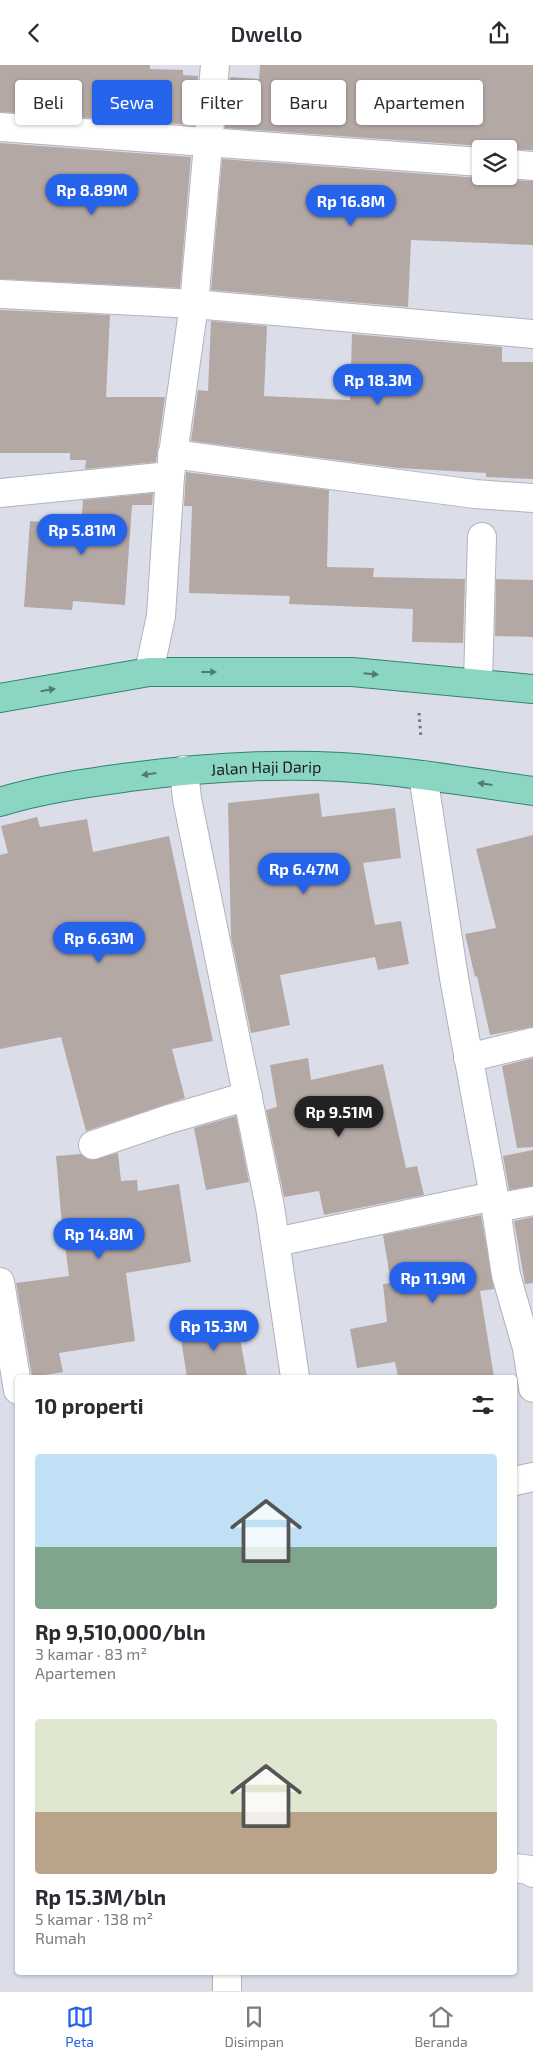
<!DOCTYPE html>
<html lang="id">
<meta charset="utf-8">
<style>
:root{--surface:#fff;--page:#f2f2f3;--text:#2b2b33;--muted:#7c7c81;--line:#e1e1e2;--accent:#2563eb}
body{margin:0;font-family:"Exo 2",sans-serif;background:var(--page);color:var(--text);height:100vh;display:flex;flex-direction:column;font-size:19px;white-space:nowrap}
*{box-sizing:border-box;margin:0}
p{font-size:16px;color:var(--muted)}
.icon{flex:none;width:28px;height:28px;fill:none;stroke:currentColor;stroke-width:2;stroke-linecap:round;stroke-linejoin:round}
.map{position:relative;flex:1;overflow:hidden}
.side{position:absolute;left:15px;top:1310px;width:502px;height:600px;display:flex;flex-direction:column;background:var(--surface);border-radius:5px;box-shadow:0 1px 4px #0004}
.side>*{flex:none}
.guide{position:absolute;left:15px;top:15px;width:504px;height:45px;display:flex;gap:10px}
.tools{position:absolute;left:472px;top:75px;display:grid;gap:10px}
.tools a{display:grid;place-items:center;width:45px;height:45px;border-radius:5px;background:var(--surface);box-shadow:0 1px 4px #0004;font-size:25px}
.price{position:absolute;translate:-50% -42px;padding:0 11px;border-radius:18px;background:var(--accent);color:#fff;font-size:16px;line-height:32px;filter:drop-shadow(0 1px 2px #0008)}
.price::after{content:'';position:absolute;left:50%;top:30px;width:15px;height:11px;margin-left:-8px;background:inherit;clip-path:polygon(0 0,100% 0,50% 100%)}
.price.current{background:#222;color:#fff}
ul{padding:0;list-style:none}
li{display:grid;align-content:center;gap:10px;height:265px;padding:0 20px}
li span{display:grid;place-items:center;height:155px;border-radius:5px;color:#555}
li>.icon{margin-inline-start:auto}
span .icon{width:90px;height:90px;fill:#fffc;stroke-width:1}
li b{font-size:21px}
h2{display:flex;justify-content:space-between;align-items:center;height:60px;padding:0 20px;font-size:21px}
.chip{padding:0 18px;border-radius:5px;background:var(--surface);box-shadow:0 1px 4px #0004;font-size:18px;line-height:45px}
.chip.current{background:var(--accent);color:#fff}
header{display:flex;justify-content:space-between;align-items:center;height:65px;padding:0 20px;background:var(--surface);font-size:22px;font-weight:600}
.dock{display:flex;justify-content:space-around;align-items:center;height:70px;border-top:1px solid var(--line);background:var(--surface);font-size:14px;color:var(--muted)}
.dock a{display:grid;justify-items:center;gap:2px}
.dock .current{color:var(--accent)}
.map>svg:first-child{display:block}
.building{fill:#b4a8a5}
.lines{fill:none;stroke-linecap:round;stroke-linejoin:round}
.minor-casing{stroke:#b0b3bd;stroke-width:30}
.major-casing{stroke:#31846f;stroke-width:30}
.path{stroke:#73757c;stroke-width:3;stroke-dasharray:2.5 4;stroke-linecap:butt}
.minor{stroke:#fff;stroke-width:28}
.major{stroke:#8ad6c2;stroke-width:28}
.oneway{fill:#537a72}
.labels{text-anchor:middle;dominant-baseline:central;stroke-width:4;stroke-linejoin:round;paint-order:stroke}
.street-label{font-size:16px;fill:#1c1d21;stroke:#dbdee9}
</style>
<header><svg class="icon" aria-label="back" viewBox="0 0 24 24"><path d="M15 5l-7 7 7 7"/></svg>Dwello<svg class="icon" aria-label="share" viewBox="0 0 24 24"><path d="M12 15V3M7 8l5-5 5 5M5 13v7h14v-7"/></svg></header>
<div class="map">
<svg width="533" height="1926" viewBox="0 0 533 1926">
<rect width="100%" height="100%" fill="#dbdee9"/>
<g class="building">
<polygon points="0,0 150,0 150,4 183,5 183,10 198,11 194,60 0,47"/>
<polygon points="260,0 533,0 533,85 489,84 482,81 225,63 230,12 259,14"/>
<polygon points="0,78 191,92 180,223 0,214"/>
<polygon points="222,94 480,113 500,111 508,115 533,116 533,180 411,175 408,242 211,225"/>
<polygon points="0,245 110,250 106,332 165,332 156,397 85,404 86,395 70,395 70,388 0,388"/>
<polygon points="211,256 267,261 264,331 350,335 352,269 502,282 502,297 533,297 533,414 486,412 486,408 398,403 191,376 198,325 208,326"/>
<polygon points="186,407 329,425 327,502 374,503 373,512 465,514 463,578 412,577 413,544 289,539 290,531 189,528 192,441 184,441"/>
<polygon points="153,428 152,440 132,440 125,540 73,536 72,545 24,542 30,456 81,460 83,435"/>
<polygon points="496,514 533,515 533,572 495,571"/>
<polygon points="319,728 322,752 395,743 401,793 363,798 375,860 401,856 409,899 378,905 375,892 280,910 290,960 251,968 231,872 228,738"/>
<polygon points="37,752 40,762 87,754 93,787 169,771 213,976 172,984 185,1033 86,1066 61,972 0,984 0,790 8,788 1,761"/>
<polygon points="533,770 533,962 490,970 477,911 475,912 465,869 496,863 476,784"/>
<polygon points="308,993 311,1015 383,999 406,1103 417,1101 424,1130 324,1150 319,1126 284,1132 266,1045 277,1042 270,1000"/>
<polygon points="533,993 533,1082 517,1083 502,1001"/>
<polygon points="236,1051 249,1117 206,1125 194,1063"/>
<polygon points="533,1085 533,1121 509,1125 503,1091"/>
<polygon points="118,1088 121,1116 137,1115 138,1126 179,1119 191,1197 126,1208 135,1276 59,1288 63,1307 32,1312 16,1218 69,1211 61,1149 56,1091 81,1089 90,1095"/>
<polygon points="481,1150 494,1224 480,1226 494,1312 398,1312 395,1297 357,1303 350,1264 387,1257 383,1219 391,1218 383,1170"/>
<polygon points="533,1152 533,1218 525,1219 514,1156"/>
<polygon points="237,1256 247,1312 187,1312 180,1268"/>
</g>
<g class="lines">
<defs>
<g id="minor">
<polyline points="0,62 481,97"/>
<polyline points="509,99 533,101"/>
<polyline points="0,229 194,239 533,269"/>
<polyline points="172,389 475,429 533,433"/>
<polyline points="0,428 170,411"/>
<polyline points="149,607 161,551 170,411 194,239 215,0"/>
<polyline points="478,617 482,472"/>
<polyline points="184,705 187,734 270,1142 295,1312"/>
<polyline points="423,710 454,913 494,1131 506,1210 527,1283 533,1323"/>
<polyline points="468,993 533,977"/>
<polyline points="93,1080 166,1055 248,1031"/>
<polyline points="496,1143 533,1136"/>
<polyline points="276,1177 494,1131"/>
<polyline points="0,1217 18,1325"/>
<polyline points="515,1416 533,1412"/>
<polyline points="515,1803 530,1805 533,1808"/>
<polyline points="227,1908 227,1926"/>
</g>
<g id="major">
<polyline points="0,633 149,607 352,607 533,624"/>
<path id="s1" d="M0,737C42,724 87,718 130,712C200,703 271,698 341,702C406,706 469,717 533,726"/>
</g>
</defs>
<use href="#minor" class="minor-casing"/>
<use href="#major" class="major-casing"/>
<polyline class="path" points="419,648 421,674"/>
<use href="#minor" class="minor"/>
<use href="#major" class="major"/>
</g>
<defs><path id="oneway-solid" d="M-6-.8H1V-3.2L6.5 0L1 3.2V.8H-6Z" transform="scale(1.25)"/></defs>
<g class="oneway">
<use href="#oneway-solid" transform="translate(209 607)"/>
<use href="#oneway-solid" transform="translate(371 609) rotate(5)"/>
<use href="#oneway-solid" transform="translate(48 625) rotate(-10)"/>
<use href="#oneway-solid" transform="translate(149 709) rotate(172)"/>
<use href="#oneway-solid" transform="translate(485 719) rotate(-172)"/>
</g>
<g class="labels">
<g class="street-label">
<text stroke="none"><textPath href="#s1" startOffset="269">Jalan Haji Darip</textPath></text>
</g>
</g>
</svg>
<div class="tools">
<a><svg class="icon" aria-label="layers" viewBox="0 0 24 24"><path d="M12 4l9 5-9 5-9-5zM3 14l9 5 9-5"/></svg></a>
</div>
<b class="price" style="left:92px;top:151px">Rp 8.89M</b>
<b class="price" style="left:351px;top:162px">Rp 16.8M</b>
<b class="price" style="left:378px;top:341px">Rp 18.3M</b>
<b class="price" style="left:82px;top:491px">Rp 5.81M</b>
<b class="price" style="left:304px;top:830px">Rp 6.47M</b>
<b class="price" style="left:99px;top:899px">Rp 6.63M</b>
<b class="price current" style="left:339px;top:1073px">Rp 9.51M</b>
<b class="price" style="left:99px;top:1195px">Rp 14.8M</b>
<b class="price" style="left:433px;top:1239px">Rp 11.9M</b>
<b class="price" style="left:214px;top:1287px">Rp 15.3M</b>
<div class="guide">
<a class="chip">Beli</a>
<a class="chip current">Sewa</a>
<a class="chip">Filter</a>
<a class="chip">Baru</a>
<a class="chip">Apartemen</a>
</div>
<section class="side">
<h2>10 properti<svg class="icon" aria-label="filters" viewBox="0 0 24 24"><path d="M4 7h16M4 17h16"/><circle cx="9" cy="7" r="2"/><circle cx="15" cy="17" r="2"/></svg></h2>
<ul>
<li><span style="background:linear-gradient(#bfe0f5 60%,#7fa58c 0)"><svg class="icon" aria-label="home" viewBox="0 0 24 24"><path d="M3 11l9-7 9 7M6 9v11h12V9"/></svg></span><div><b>Rp 9,510,000/bln</b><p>3 kamar · 83 m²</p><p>Apartemen</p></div></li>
<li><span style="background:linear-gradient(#dfe7d0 60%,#b9a48a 0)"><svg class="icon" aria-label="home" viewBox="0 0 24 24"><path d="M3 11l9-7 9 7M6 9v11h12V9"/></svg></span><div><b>Rp 15.3M/bln</b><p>5 kamar · 138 m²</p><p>Rumah</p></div></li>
</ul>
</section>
</div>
<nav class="dock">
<a class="current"><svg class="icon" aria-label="map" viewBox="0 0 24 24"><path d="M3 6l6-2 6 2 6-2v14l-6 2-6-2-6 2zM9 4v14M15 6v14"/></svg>Peta</a>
<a><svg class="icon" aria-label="saved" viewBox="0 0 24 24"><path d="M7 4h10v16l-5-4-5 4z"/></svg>Disimpan</a>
<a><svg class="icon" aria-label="home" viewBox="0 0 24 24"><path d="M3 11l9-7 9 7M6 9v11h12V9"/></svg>Beranda</a>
</nav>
